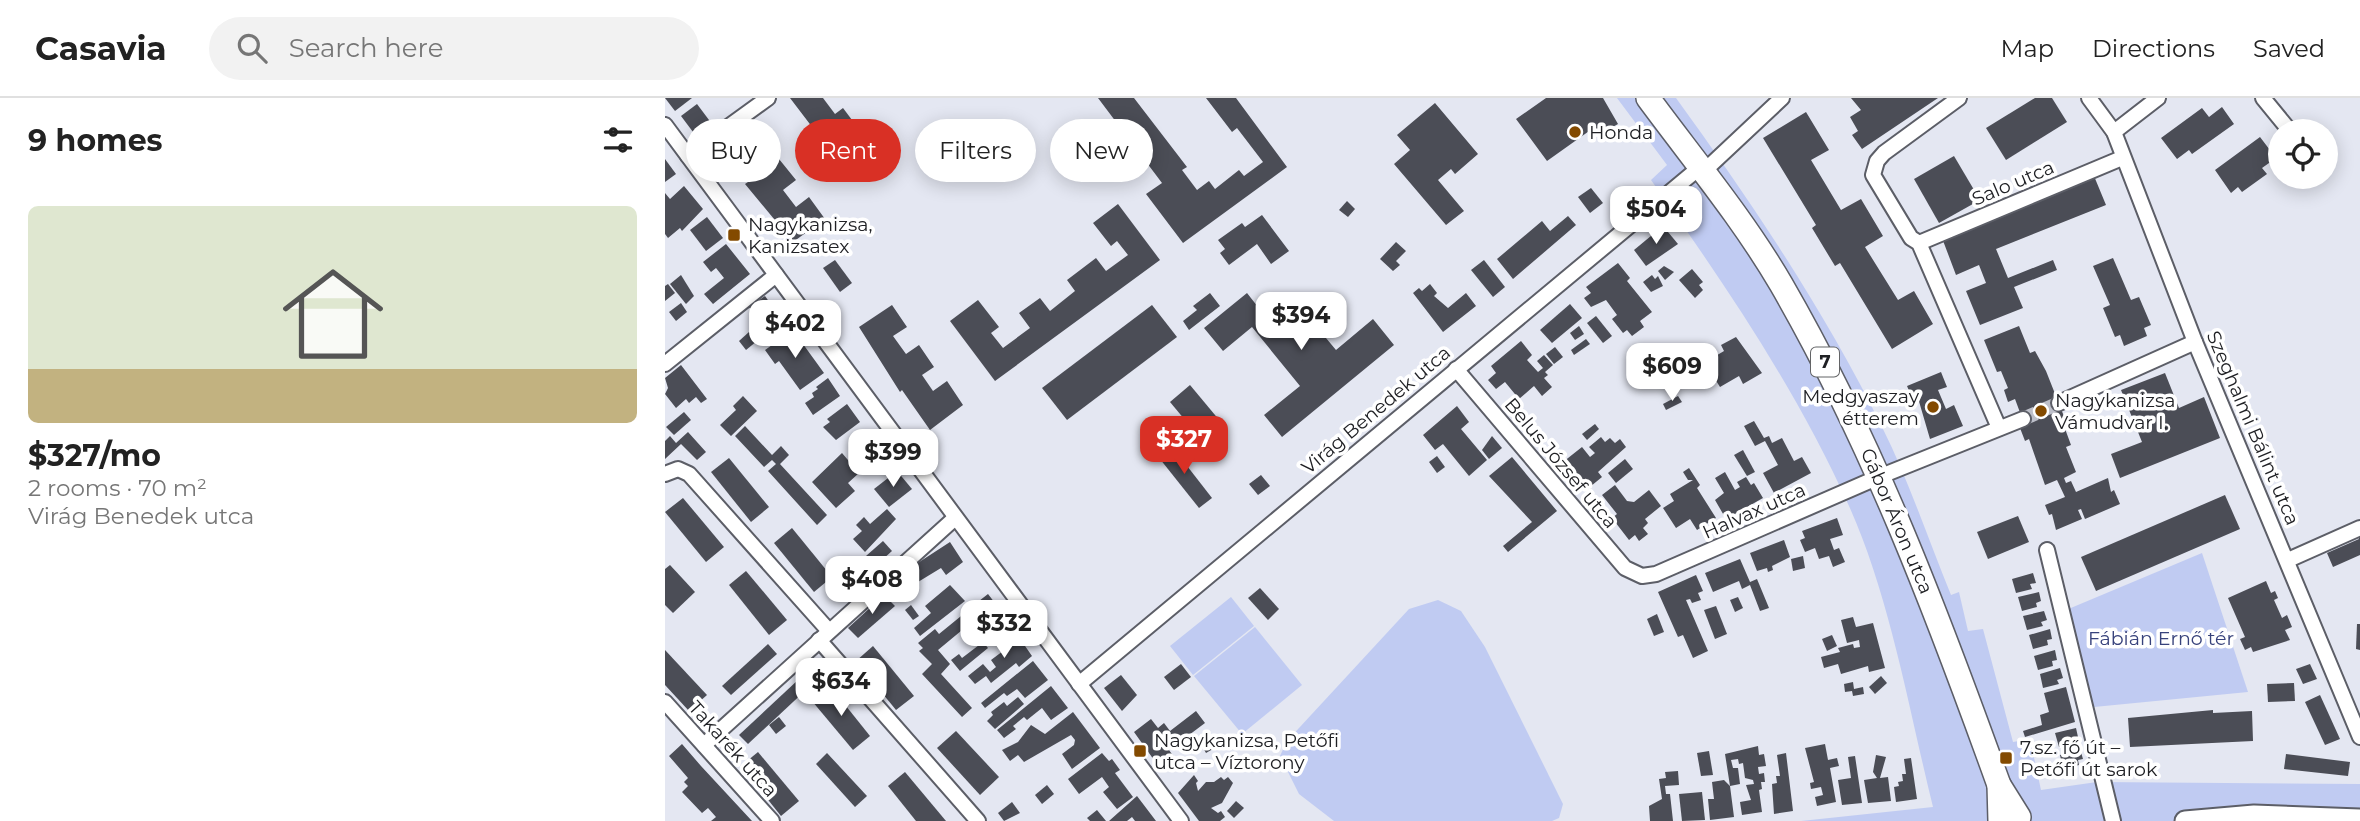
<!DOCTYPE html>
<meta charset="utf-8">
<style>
:root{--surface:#fff;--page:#f2f2f2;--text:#222;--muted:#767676;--line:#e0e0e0;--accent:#d93025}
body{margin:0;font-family:Montserrat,sans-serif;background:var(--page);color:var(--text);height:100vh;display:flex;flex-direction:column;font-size:26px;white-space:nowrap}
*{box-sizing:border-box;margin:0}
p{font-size:23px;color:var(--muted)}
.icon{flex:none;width:38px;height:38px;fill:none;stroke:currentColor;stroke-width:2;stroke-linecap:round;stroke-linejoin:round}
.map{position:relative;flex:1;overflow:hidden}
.panel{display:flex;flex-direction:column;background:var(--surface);width:665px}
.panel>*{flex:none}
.hud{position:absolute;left:21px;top:21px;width:665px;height:63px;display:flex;gap:14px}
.buttons{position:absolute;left:1603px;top:21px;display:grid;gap:14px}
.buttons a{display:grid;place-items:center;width:70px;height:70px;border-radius:50%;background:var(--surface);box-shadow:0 4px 18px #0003;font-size:35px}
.price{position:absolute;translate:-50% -60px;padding:0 16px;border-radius:14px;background:#fff;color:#222;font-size:23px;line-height:46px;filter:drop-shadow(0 2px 4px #0008)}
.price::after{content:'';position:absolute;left:50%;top:42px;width:21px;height:16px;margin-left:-10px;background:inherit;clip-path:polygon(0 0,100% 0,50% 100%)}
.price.on{background:var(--accent);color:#fff}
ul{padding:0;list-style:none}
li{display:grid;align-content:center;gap:14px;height:371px;padding:0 28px}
li span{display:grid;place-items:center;height:217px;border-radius:10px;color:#555}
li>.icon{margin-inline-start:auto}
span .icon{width:126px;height:126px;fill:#fffc;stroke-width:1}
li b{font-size:30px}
h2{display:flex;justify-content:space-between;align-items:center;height:84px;padding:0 28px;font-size:30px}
.pill{padding:0 24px;border-radius:32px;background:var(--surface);box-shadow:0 4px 18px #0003;font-size:24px;line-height:63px}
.pill.on{background:var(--accent);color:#fff}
header{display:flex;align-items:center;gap:42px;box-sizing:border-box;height:98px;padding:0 35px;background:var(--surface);border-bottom:2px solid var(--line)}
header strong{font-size:33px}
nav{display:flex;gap:38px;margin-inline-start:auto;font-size:24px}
.search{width:490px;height:63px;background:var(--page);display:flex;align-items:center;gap:18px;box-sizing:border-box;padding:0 24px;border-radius:38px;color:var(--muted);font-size:26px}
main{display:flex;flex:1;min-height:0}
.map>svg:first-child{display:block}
.green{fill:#c0cbf2}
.building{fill:#4b4d56}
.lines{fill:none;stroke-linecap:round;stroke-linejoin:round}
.minor-tunnel{stroke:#bdbfc9;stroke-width:14;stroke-dasharray:14 7;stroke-linecap:butt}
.minor-casing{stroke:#5c5e67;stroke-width:18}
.secondary-casing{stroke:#5c5e67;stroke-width:23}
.primary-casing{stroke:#5c5e67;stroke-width:26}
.minor{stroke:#fff;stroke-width:14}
.secondary{stroke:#fff;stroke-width:19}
.primary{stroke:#fff;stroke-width:23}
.poi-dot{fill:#834a00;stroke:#fff;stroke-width:2.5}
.labels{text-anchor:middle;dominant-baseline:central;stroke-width:7;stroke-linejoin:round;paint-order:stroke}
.shield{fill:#fff;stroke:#636466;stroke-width:2}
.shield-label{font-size:18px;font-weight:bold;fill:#202125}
.poi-label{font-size:19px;fill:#202125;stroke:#fff;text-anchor:start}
.street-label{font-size:19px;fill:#202125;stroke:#fff}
.park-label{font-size:19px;fill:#37427b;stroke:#fff}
</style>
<header>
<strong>Casavia</strong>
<div class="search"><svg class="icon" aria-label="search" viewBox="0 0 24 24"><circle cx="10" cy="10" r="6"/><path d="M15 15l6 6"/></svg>Search here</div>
<nav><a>Map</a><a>Directions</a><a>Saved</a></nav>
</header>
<main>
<section class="panel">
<h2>9 homes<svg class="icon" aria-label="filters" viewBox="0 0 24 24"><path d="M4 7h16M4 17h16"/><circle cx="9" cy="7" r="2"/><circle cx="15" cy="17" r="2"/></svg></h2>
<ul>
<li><span style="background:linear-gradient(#dfe7d0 75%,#c2b280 0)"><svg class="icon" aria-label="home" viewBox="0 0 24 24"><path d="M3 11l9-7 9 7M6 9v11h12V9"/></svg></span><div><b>$327/mo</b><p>2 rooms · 70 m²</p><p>Virág Benedek utca</p></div></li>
</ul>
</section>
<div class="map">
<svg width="1695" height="723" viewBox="0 0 1695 723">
<rect width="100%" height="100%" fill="#e4e7f2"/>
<g class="green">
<path d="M952,0H1011C1086,103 1161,215 1217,329C1244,383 1263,441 1286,497L1294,494L1303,533L1318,531L1348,644L1365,641L1376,692L1432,684L1695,686V723H1136L1268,709C1244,612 1225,499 1184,408C1132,292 1059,185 986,82L1002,67Z"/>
<polygon points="1537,455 1583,594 1429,609 1401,512"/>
<polygon points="566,499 589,528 528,577 505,548"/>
<polygon points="773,502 796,513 820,549 898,706 894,720 887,723 669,723 634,696 615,658 622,643 744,511"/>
<polygon points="590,529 637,587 577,636 529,578"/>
</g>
<g class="building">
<polygon points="0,0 27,0 10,13"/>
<polygon points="125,0 158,0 170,16 178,10 199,38 170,59"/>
<polygon points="433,0 469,0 522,69 517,72 532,92 544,83 550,91 574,72 579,78 598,64 572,30 567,34 541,0 571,0 622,69 518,145 481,96 497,85"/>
<polygon points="881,0 938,0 953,26 932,38 927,31 882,63 851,21"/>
<polygon points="1186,0 1273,0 1197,51 1187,37 1193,33 1185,19 1196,12"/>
<polygon points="1370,0 1387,0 1402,24 1341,62 1321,30"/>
<polygon points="770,5 813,56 790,76 786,71 773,82 799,113 781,127 729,66 745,52 732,37"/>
<polygon points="32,6 47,26 31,38 16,18"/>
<polygon points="1557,9 1569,26 1527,56 1524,52 1512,61 1496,40 1537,10 1544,19"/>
<polygon points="1141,14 1164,52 1146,62 1176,112 1196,101 1218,138 1200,149 1233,202 1249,193 1268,226 1227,251 1175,165 1170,168 1147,130 1151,127 1098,40"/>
<polygon points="87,21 105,44 91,55 103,69 114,61 131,82 118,92 131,109 144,99 160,121 128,144 80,86 83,84 54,45"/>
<polygon points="1595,39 1611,60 1597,70 1602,76 1577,94 1573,89 1566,95 1550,72"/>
<polygon points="1289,58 1315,102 1274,125 1249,81"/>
<polygon points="0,61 11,76 0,84"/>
<polygon points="1429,78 1441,107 1331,151 1343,180 1388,162 1392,172 1349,189 1358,210 1315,227 1301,193 1321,185 1314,167 1291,177 1277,140"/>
<polygon points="19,88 38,111 17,133 15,130 3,140 0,136 0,95 5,101"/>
<polygon points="926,90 938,105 925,115 913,99"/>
<polygon points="682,103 690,111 683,119 674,112"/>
<polygon points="453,106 495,162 330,283 285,223 313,202 334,229 326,235 338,250 365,230 354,215 375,200 385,213 410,193 402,182 431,160 441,173 463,157 452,143 446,148 428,125"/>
<polygon points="597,117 624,153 606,166 592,146 564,167 555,155 560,151 553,142 577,125 580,129"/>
<polygon points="903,118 911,127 848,181 832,161 877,123 885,133"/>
<polygon points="42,119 58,140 41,153 25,132"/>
<polygon points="998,128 1013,146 981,168 969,152"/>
<polygon points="731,144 741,153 731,163 735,167 728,173 715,161"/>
<polygon points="61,146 85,176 48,206 39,196 59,180 51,170 46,174 38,164"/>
<polygon points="1448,160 1466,202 1474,199 1486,227 1479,230 1482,238 1459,248 1455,237 1450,239 1438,210 1445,207 1428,168"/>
<polygon points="170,162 187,185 175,194 158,170"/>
<polygon points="819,162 840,189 828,199 806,172"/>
<polygon points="953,165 965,180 962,183 987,214 975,223 979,229 967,238 962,232 958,235 947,221 952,217 941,202 926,209 919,200 926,195 921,189"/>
<polygon points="999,168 1009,174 1000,182 993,173"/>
<polygon points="1027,171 1038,184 1034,187 1038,192 1030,200 1014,182"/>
<polygon points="16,177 29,198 21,206 5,186"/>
<polygon points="987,177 990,181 993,178 998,188 986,194 978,184"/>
<polygon points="3,186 10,195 0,203 0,188"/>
<polygon points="765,186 772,195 769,198 783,210 801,195 811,208 778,234 748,195 754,190 757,193"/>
<polygon points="545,195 555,208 524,232 518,223 532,212 528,208"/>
<polygon points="582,195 600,218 626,197 630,202 636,197 662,228 656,234 671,252 708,221 729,247 617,339 599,317 635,288 587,229 558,253 539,230"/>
<polygon points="100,198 117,222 102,233 84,209"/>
<polygon points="16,205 22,214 11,223 4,214"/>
<polygon points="905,206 917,220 887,245 875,232"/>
<polygon points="227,207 242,229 228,238 241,256 254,247 269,269 257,277 268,293 282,283 298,307 265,332 237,292 235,294 194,229"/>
<polygon points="487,207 512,239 402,322 377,290"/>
<polygon points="931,218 947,238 938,245 922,225"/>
<polygon points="914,228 919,236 910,242 905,235"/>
<polygon points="1354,228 1365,255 1370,253 1381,273 1402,326 1399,328 1406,347 1401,349 1411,374 1399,380 1401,385 1406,383 1411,394 1443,380 1446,394 1449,392 1455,406 1420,421 1416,411 1413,412 1417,421 1391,432 1387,416 1384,417 1380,407 1400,399 1392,382 1380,387 1364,341 1360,343 1355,330 1360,328 1350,301 1343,304 1339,292 1343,290 1336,273 1332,274 1319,242"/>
<polygon points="84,234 92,243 81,252 74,243"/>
<polygon points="124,235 130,235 159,275 135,292 114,263 110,266 100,252"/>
<polygon points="1071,239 1097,275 1078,286 1074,278 1055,289 1045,273 1049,271 1044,262 1059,253 1056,247"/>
<polygon points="921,241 925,246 909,257 906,252"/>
<polygon points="856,243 867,257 862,262 873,274 878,270 872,263 879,257 888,267 880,274 883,277 879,280 887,289 877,298 869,288 854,301 840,284 831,291 823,282 831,275 826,268"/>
<polygon points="1039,246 1045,254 1026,265 1021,256"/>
<polygon points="890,249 898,259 889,266 881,256"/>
<polygon points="16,267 42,301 36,305 31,299 24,305 21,301 11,310 0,296 3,290 0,280"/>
<polygon points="1276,274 1282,289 1273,292 1281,311 1289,307 1298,328 1265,341 1253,300 1248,302 1242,288"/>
<polygon points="1500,275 1514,310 1539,299 1555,340 1455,380 1446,356 1477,344 1456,292"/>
<polygon points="163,280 175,298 148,317 140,305 149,299 147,295 153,291 151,289"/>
<polygon points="525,287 560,329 540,346 505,304"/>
<polygon points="78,298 92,313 66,338 55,327 71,312 68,308"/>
<polygon points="1013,298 1017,304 1001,312 998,306"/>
<polygon points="182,306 195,324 171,342 158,329 165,324 162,321"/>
<polygon points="792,308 804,324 796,331 822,362 804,378 778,346 770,352 758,337"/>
<polygon points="19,314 26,322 9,337 1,329"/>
<polygon points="1089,323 1099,340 1104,338 1107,345 1117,340 1129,363 1137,359 1146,375 1109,395 1098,375 1113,367 1100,343 1090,348 1079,328"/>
<polygon points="930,326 934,331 922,342 917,336"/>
<polygon points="80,328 107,357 116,348 124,357 115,366 162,417 152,427 103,373 111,366 107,362 99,369 70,338"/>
<polygon points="23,334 41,354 32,362 16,346 0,361 0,343 5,338 11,345"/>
<polygon points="827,338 837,350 824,361 817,352"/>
<polygon points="936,339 940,344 945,340 950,345 955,341 961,349 933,374 937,379 920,393 898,364 917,349 925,359 930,355 924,349"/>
<polygon points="505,346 547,400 534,410 491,356"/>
<polygon points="1078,352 1090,374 1082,378 1069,357"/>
<polygon points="177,355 194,375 183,385 190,393 171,410 147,384"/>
<polygon points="772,358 780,369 772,375 764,364"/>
<polygon points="847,359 892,413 843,454 838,448 867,424 824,378"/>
<polygon points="64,360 104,409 86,424 46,374"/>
<polygon points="960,361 968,371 951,385 943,375"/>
<polygon points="1024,370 1035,387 1032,390 1051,420 1032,432 1025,421 1011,430 998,410 1009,403 1005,396 1028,382 1023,382 1018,374"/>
<polygon points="232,373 247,391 224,409 209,391"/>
<polygon points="1060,374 1070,392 1075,389 1072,384 1081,379 1086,387 1089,385 1098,400 1061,421 1050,402 1059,395 1050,380"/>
<polygon points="596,377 605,388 593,397 584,386"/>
<polygon points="950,387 962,403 969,404 984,392 996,408 980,421 983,425 978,430 983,436 974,443 970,437 964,442 947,420 952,416 937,397"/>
<polygon points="1560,397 1575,431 1431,493 1416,459"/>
<polygon points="18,400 59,449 41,464 0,414"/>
<polygon points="222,411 231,421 200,454 188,441 197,433 191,427 199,419 205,426"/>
<polygon points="1353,418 1364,444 1323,461 1312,434"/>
<polygon points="1172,420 1178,437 1165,441 1169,452 1174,450 1180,464 1168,469 1164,458 1154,461 1150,450 1140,454 1135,442 1140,440 1137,433"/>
<polygon points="127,430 167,479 149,494 109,445"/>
<polygon points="1695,433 1695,457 1668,469 1662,455 1694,441 1691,435"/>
<polygon points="1119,442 1125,459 1107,468 1108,472 1103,474 1102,470 1092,473 1085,455"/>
<polygon points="218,443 227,453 186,490 176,480"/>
<polygon points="285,444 298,464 281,477 276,470 253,484 251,480 244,485 239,478 245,470"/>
<polygon points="1138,458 1140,470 1128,473 1126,461"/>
<polygon points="1075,461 1085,484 1092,481 1104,510 1095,513 1085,487 1077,491 1074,483 1048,494 1040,475"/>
<polygon points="5,467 30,494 8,515 0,507 0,471"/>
<polygon points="81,473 122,522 104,537 64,487"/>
<polygon points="1368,475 1371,485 1365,486 1367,491 1351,495 1347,481"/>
<polygon points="1031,477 1038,493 1033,495 1036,502 1027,505 1025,501 1021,502 1043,553 1028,560 1018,537 1013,539 993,494"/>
<polygon points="1601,483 1606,495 1610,493 1613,500 1609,502 1617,520 1622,517 1627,529 1620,532 1625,542 1588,554 1586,549 1580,552 1575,541 1580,539 1563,500"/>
<polygon points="285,487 300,503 255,538 249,530 266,515 260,508"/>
<polygon points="595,490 614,511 603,522 583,500"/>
<polygon points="1374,494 1376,503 1371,505 1372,509 1357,513 1353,499"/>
<polygon points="323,496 350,531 330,545 318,535 322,532 316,525 312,528 308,523 273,552 285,566 276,576 307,610 297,619 257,576 267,566 254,553 258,550 253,545 270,531 274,536 301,514 306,520 310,517 305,510"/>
<polygon points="219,497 230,508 193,540 183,530"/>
<polygon points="1073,499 1078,510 1070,514 1065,502"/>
<polygon points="246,507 254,518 248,522 240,512"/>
<polygon points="1051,508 1062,536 1050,541 1039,512"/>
<polygon points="1379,513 1382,522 1376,524 1378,528 1362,532 1358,518"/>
<polygon points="992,516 999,534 989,538 982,521"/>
<polygon points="1188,519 1191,529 1208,525 1220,570 1204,574 1203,568 1176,576 1173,566 1159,570 1156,559 1175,554 1173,550 1188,546 1189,550 1195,549 1194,542 1182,545 1176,522"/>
<polygon points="1692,526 1695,526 1695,552 1691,551"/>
<polygon points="1385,531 1387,541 1382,542 1383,547 1368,551 1364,537"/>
<polygon points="351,535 367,558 354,569 351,565 326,585 321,578 310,586 303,578 318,566 325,574 331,569 326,562 338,553 335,549"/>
<polygon points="1167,537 1172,548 1162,553 1157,541"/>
<polygon points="318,544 323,550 295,573 286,562 294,556 297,560"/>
<polygon points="103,546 112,556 66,597 57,588"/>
<polygon points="208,548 249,598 231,612 191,563"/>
<polygon points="0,552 42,597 24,613 0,587"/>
<polygon points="1390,552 1392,562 1387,563 1388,568 1373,572 1369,558"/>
<polygon points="368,563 383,582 360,600 352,591 342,598 339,595 320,610 316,605"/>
<polygon points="516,566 526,579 509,592 499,579"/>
<polygon points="1645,566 1652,581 1638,586 1631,571"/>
<polygon points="1395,570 1398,580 1392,582 1394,586 1378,590 1375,576"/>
<polygon points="456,577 472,597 457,613 439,590"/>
<polygon points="1216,578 1222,585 1210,596 1204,589"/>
<polygon points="134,581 143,590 83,646 74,637"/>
<polygon points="1188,584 1189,591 1198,589 1199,596 1188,598 1187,593 1180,594 1179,586"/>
<polygon points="1629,585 1630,603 1603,604 1602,586"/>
<polygon points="165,588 205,638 188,652 147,603"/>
<polygon points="386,588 403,610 386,622 377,610 362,622 359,619 348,628 351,631 339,640 332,632"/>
<polygon points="1401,589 1410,624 1360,639 1358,633 1377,627 1375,617 1384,614 1379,595"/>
<polygon points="1655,597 1675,641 1660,647 1640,604"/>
<polygon points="353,599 359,606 330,631 322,623 328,617 326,614 339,604 342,608"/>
<polygon points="1548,612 1548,615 1587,613 1588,643 1465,649 1463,620"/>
<polygon points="531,613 540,625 504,652 509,659 494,669 469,634 486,621 493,630 499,625 505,633"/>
<polygon points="408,614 435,650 407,671 397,656 409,647 410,642 406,637 359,664 353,657 345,663 337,652 353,644 366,627 380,636"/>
<polygon points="114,619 121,628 111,636 104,627"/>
<polygon points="1411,630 1413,639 1408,641 1409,645 1394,649 1390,635"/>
<polygon points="291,633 334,679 315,697 272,650"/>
<polygon points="548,639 553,648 541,655 536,646"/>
<polygon points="17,646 36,668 87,723 46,723 51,719 43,710 37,715 17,694 23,688 19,684 23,680 4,658"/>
<polygon points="1160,646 1163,662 1172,660 1174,668 1165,670 1171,704 1152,708 1150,699 1158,697 1156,689 1146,691 1145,685 1149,684 1140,650"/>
<polygon points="1093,648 1094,657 1099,656 1101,668 1093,669 1094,676 1099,675 1100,684 1096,684 1097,691 1094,692 1097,714 1077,717 1075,704 1086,702 1081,687 1089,686 1088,682 1080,680 1078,665 1074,666 1073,661 1066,662 1068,670 1073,670 1075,686 1065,688 1060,656"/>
<polygon points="1415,651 1418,661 1413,662 1414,667 1398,671 1395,657"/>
<polygon points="1044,653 1048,677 1036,678 1032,655"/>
<polygon points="93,654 134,703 116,718 76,668"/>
<polygon points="162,655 202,698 190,709 151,666"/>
<polygon points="437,655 444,663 447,661 455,672 450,675 468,699 452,711 438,694 444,689 437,679 414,696 403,681"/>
<polygon points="1121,655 1128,713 1109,716 1107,686 1112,685 1111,678 1115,678 1112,657"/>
<polygon points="1621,656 1685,664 1683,678 1619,671"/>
<polygon points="1211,657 1221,659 1215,680 1223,679 1226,703 1203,705 1199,682 1212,680 1208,674"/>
<polygon points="1190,658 1197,705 1177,707 1173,682 1186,680 1183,659"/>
<polygon points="1246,660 1252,701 1231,704 1229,689 1234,688 1233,684 1238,683 1237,676 1241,676 1239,661"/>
<polygon points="1013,673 1014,687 1000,688 1001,696 1005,696 1008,723 985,723 984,708 997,701 994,681 1001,680 1000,674"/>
<polygon points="240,674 281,723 251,723 223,688"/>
<polygon points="529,677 533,683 531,685 533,693 541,684 549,684 556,679 559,682 563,679 568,685 557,705 546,710 553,715 556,713 560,719 555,723 534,723 513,695"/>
<polygon points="1059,682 1065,688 1069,719 1045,722 1043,701 1049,701 1047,684"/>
<polygon points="382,687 389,696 377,706 370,697"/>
<polygon points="1037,694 1040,722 1017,723 1014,696"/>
<polygon points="472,698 491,723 470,723 467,719 462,723 444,723"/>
<polygon points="571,703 579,710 569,720 562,713"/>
<polygon points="347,704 355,715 339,723 333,715"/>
<polygon points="432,712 441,723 425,723 422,720"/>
</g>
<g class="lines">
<polyline class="minor-tunnel" points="1358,321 1394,305"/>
<defs>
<g id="minor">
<polyline points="1294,0 1219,55 1212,63 1208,77 1246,140 1254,145 1334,330"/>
<polyline points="1424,0 1449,34 1530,244 1695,639"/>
<polyline points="1598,0 1625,33"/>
<polyline points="0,27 516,723"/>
<polyline points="1449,34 1493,0"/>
<polyline points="23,58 103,0"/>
<polyline points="1037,75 1117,0"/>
<polyline points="1254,145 1457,60"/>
<polyline points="0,266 111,177"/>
<polyline points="791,271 960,470 977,478 991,476 1216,378 1358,321"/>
<polyline points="1394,305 1530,244"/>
<polyline points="0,376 13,371 24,376 164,533"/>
<polyline points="1382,452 1448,723"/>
<polyline points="1623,462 1695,430"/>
<polyline points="154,542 313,723"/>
<polyline points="414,586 1034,70"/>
<polyline points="0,604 107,723"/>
<polyline points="39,647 290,420"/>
</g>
<polyline id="secondary" points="1520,723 1589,717 1695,721"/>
<g id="primary">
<path d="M983,0C1028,61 1078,121 1116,186C1208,345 1272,515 1334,687L1354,719"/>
<polyline points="1334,687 1335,723"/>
</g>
</defs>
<use href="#minor" class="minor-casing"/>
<use href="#secondary" class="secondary-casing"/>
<use href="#primary" class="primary-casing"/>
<use href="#minor" class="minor"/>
<use href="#secondary" class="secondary"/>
<use href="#primary" class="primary"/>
</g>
<g class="poi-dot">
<circle cx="910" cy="34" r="7"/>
<rect x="62" y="130" width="14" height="14" rx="3.5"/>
<circle cx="1268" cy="309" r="7"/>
<circle cx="1376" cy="313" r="7"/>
<rect x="468" y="646" width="14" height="14" rx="3.5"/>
<rect x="1334" y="653" width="14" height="14" rx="3.5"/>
</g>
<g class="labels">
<rect class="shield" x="1146" y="249.5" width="28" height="29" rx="5"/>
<g class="shield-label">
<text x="1160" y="264">7</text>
</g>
<g class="poi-label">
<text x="924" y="34">Honda</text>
<text x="83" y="126">Nagykanizsa,<tspan x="83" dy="22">Kanizsatex</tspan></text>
<text x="1254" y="298" text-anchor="end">Medgyaszay<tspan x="1254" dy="22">étterem</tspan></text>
<text x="1390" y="302">Nagykanizsa<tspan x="1390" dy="22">Vámudvar I.</tspan></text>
<text x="489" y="642">Nagykanizsa, Petőfi<tspan x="489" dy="22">utca – Víztorony</tspan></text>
<text x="1355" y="649">7.sz. fő út –<tspan x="1355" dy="22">Petőfi út sarok</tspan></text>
</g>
<g class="street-label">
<text transform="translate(1348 85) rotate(-23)">Salo utca</text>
<text transform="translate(711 312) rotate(-40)">Virág Benedek utca</text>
<text transform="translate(1588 330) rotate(67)">Szeghalmi Bálint utca</text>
<text transform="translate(896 365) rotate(50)">Belus József utca</text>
<text transform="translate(1089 413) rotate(-24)">Halvax utca</text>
<text transform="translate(1232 423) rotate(67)">Gábor Áron utca</text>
<text transform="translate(68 651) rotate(48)">Takarék utca</text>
</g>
<g class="park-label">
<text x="1496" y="540">Fábián Ernő tér</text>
</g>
</g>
</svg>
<div class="buttons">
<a><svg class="icon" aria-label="locate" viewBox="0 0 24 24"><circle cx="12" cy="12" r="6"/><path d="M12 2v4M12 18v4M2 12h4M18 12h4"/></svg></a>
</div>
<b class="price" style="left:991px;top:148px">$504</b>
<b class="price" style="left:636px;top:254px">$394</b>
<b class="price" style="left:130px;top:262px">$402</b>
<b class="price" style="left:1007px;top:305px">$609</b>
<b class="price on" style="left:519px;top:378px">$327</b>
<b class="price" style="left:228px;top:391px">$399</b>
<b class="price" style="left:207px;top:518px">$408</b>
<b class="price" style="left:339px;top:562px">$332</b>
<b class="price" style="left:176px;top:620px">$634</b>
<div class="hud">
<a class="pill">Buy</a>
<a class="pill on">Rent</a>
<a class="pill">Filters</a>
<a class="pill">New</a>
</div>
</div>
</main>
